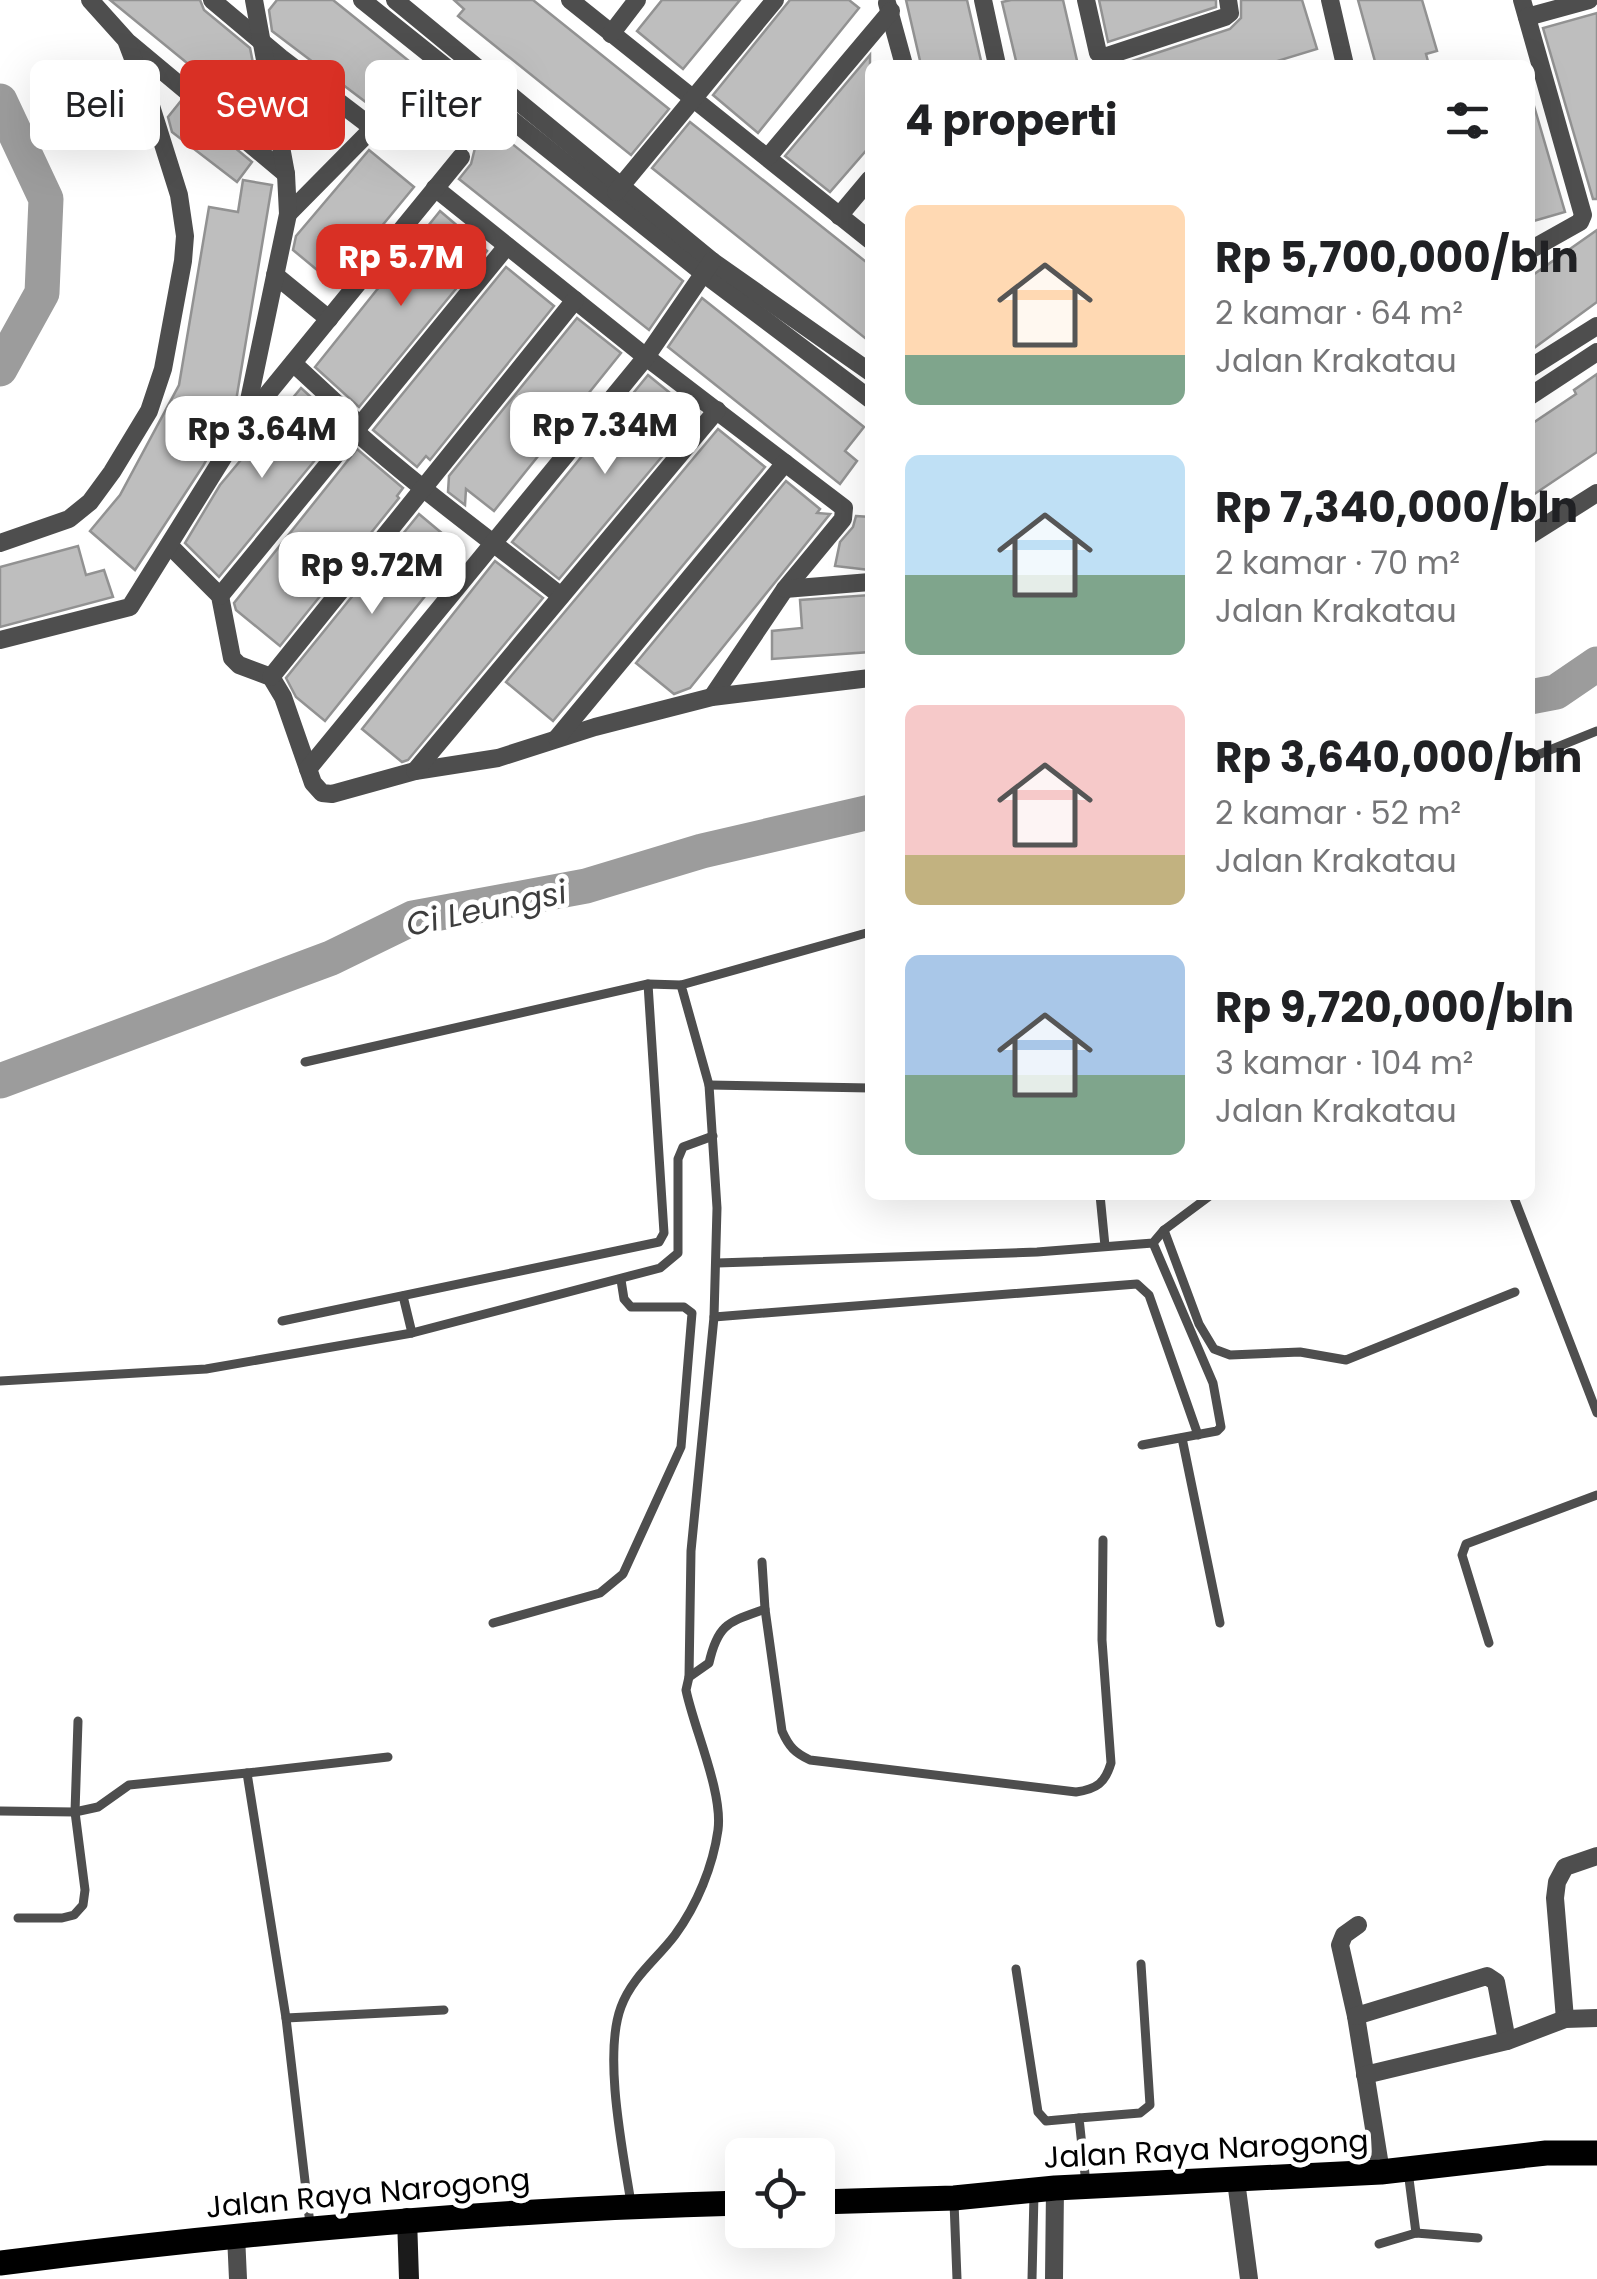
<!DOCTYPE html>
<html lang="id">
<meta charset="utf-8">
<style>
:root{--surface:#fff;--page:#f6f6f6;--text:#202124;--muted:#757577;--accent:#d93025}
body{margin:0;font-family:Poppins,sans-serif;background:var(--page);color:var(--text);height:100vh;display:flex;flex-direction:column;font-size:38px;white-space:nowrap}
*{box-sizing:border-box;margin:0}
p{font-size:32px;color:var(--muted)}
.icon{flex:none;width:55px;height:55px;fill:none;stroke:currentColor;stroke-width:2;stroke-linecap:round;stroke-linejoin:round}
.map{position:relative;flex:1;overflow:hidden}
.panel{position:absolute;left:865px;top:60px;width:670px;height:1140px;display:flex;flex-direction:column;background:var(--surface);border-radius:15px;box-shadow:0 10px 40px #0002}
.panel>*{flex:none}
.guide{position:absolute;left:30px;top:60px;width:685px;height:90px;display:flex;gap:20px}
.buttons{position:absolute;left:725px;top:2138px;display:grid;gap:20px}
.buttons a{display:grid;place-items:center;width:110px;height:110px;border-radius:15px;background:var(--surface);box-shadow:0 10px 40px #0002;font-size:50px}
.price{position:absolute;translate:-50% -85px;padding:0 22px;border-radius:20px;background:#fff;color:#222;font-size:32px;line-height:65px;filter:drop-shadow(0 2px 5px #0008)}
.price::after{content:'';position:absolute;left:50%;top:60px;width:30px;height:22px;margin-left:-15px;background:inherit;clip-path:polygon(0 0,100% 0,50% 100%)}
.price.selected{background:var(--accent);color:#fff}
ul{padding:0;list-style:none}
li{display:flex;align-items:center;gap:30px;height:250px;padding:0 40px}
li span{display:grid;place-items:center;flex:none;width:280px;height:200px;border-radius:15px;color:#555}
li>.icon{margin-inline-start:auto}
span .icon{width:120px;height:120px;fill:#fffc;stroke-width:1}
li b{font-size:42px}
h2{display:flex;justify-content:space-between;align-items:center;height:120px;padding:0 40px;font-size:42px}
.pill{padding:0 35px;border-radius:15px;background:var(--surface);box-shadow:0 10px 40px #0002;font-size:35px;line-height:90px}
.pill.selected{background:var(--accent);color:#fff}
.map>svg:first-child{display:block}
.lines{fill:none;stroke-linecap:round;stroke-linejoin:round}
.river{stroke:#9c9c9c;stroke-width:35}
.building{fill:#bebebe;stroke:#929292;stroke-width:2.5}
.lane{stroke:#4e4e4e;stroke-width:9}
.street{stroke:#4e4e4e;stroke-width:18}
.secondary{stroke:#1b1b1b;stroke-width:20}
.primary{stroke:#000;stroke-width:25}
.labels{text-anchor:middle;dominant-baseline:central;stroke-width:10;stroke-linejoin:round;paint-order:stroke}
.street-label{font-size:30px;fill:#000;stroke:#fff}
.water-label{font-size:32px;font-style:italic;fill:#3d3d3d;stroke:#fff}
</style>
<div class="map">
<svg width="1597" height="2279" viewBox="0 0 1597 2279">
<rect width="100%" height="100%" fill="#fff"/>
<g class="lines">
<g class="river">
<polyline points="0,101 46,199 42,293 0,369"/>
<polyline points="1530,697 1556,692 1597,664"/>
<polyline points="0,1081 331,958 413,918 586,886 702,851 870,812"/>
</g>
</g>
<g class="building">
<polygon points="110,0 200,0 204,10 250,48 256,78 253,80 259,99 253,106 262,110 264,126 258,134 219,102 225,94"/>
<polygon points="277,0 333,0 683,281 649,330 459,179 471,164 475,148 443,124 425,147 272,31 269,10"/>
<polygon points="454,0 533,0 669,109 631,155 458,16 464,9"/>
<polygon points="662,0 740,0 683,69 637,31"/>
<polygon points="790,0 849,0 859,8 758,133 713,95"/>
<polygon points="906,0 967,0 982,65 921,65"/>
<polygon points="1011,0 1063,0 1078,65 1017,65 1002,2"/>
<polygon points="1099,0 1216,0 1216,7 1108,42"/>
<polygon points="1241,0 1302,0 1317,49 1264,65 1120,65 1230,29 1241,18"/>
<polygon points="1358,0 1422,0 1437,51 1426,54 1429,65 1376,65"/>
<polygon points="1597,13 1597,199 1593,199 1543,28"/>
<polygon points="870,55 870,146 830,192 785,156"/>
<polygon points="180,102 252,162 237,182 172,132 168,117"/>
<polygon points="1534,106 1565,212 1530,222 1530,107"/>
<polygon points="291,107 325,108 325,144 293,144"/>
<polygon points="690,122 870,265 870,342 652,168"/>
<polygon points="369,150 414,187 334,284 293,250 296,236"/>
<polygon points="243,180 272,185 235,407 203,466 135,570 90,531 120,495 179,385 209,207 238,212"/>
<polygon points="440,211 487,251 359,407 315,367"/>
<polygon points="1597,230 1597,302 1530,351 1530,277"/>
<polygon points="506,267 554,306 430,460 426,456 417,467 373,430"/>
<polygon points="702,298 864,427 845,451 857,461 840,484 668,347"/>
<polygon points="577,318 621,353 494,511 466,489 465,505 448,492 449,476"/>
<polygon points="1597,374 1597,452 1530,497 1530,425 1576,394 1574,390"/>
<polygon points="648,375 697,415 559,579 512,542"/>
<polygon points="301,388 343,426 219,577 185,543 220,485"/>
<polygon points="718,429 765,467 553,721 506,682"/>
<polygon points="357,449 403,488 397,496 399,498 280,646 236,610 234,603"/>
<polygon points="786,481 820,509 817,513 830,514 690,688 674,694 636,663"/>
<polygon points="419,514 462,550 325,721 296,697 286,678"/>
<polygon points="856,516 870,517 870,570 835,566 840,542 853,527"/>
<polygon points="78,546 86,575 104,570 113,597 0,627 0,567"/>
<polygon points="495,561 543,598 408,760 402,762 362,729"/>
<polygon points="870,595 870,652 772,659 772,631 802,628 800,600"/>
</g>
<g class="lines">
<g class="lane">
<polyline points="1530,758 1597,731"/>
<polyline points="305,1062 648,984 681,985"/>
<polyline points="709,1085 870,1088"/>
<polyline points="1100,1195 1105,1246"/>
<polyline points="1513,1195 1597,1413"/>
<polyline points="1164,1230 1199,1324 1214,1349 1230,1355 1300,1352 1346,1360 1515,1292"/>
<polyline points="717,1263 1037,1252 1153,1243 1164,1230 1211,1195"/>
<polyline points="403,1296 412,1333"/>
<polyline points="714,1317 1137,1284 1149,1295 1198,1435"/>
<polyline points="282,1321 659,1242 664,1233 648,984"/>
<polyline points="0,1381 206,1369 412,1333 660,1268 678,1253 678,1159 683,1147 713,1136"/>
<polyline points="1182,1438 1220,1623"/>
<polyline points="1142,1445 1217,1431 1221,1427 1213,1383 1153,1243"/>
<path d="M765,1609L782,1731C789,1747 795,1753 810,1760L1076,1792C1097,1789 1105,1783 1111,1763L1102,1640L1103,1540"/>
<polyline points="493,1623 600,1593 623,1574 681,1447 692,1313 684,1307 631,1307 624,1299 621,1280"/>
<polyline points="1489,1643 1462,1555 1466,1544 1597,1495"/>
<path d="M689,1677L709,1663C718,1623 729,1622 765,1609L762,1562"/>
<polyline points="247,1773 388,1757"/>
<polyline points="0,1811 75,1812 98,1807 129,1785 247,1773 286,2018 310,2224"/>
<polyline points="18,1918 62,1918 74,1915 83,1905 85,1890 75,1812 78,1721"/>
<polyline points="1016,1969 1038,2112 1046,2121 1079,2118"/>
<polyline points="286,2018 444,2010"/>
<polyline points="1408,2171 1416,2233"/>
<polyline points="1086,2184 1079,2118 1140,2113 1150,2105 1141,1964"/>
<polyline points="954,2202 957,2279"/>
<path d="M631,2203C623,2152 603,2055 621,2007C632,1977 657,1959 675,1935C697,1905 713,1866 718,1830C723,1792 694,1729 686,1690L689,1677L691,1551L714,1317L717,1208L709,1085L681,985L870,932"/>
<polyline points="1379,2244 1416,2233 1478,2238"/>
<polyline points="1032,2279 1034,2194"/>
</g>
<g class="street">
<polyline points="212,0 281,58 365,122 371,130 288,214"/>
<polyline points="362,0 703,273 870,399"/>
<polyline points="395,0 712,261 870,372"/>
<polyline points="570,0 870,240"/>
<polyline points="983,0 997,65"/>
<polyline points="1086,0 1098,53 1104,57 1225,17 1230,13 1228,0"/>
<polyline points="1330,0 1345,65"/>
<polyline points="1522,0 1583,215 1580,222 1530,250"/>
<polyline points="887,3 904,65"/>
<polyline points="1527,17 1589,0"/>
<polyline points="611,34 637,0"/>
<polyline points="129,43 286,174"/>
<polyline points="768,157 891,11"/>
<polyline points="435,188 646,357 844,508 843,519 785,589 712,697"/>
<polyline points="616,192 775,0"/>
<polyline points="839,216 870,179"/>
<polyline points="275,275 329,319"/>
<polyline points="293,363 360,425"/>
<polyline points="1530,368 1597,326"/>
<polyline points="1530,396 1597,352"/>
<polyline points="247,419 461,157"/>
<path d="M355,431C421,490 492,541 561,596"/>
<polyline points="1530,535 1597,493"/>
<polyline points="0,543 69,519 90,502 112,472 149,411 163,369 183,261 185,236 179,195 151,106 126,40 90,0"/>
<polyline points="169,545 220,596 232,658 239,665 271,677 283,697 313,783 322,793 332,794 415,771 498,758 595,727 712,697 870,678"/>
<polyline points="785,589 870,582"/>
<polyline points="220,596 507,246"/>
<polyline points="0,640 130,607 244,424 288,214 286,174 254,0"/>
<polyline points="271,677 575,300"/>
<polyline points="557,738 785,463"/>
<polyline points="308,769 646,357 712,261"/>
<polyline points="415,771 717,410"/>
<polyline points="1358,1925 1344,1935 1340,1945 1356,2016 1381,2172"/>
<polyline points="1356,2016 1487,1976 1496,1982 1507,2041"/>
<polyline points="1565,2019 1555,1898 1557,1882 1565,1867 1597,1856"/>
<polyline points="1365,2075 1507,2041 1565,2019 1597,2018"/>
<polyline points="1236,2181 1249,2279"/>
<polyline points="236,2235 238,2279"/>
<polyline points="1054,2279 1055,2188"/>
</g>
<polyline class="secondary" points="407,2218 409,2279"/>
<g class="primary">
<polyline points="818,2202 954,2198 1055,2188 1381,2172 1546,2153 1597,2153"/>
<path d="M0,2263C248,2232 493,2209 742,2203"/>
</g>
</g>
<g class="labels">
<g class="street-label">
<text transform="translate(1206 2149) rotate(-3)">Jalan Raya Narogong</text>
<text transform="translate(368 2193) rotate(-5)">Jalan Raya Narogong</text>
</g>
<g class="water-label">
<text transform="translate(486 908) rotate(-12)">Ci Leungsi</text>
</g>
</g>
</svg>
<div class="buttons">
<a><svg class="icon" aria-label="locate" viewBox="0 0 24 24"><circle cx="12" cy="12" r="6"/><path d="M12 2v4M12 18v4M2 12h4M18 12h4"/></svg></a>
</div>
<b class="price selected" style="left:401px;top:309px">Rp 5.7M</b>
<b class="price" style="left:605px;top:477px">Rp 7.34M</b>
<b class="price" style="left:262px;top:481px">Rp 3.64M</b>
<b class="price" style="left:372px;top:617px">Rp 9.72M</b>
<div class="guide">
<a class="pill">Beli</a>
<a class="pill selected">Sewa</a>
<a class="pill">Filter</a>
</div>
<section class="panel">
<h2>4 properti<svg class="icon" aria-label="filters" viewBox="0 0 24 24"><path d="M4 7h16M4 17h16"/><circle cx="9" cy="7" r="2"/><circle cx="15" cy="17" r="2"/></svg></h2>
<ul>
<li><span style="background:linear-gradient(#ffd9b3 75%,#7fa58c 0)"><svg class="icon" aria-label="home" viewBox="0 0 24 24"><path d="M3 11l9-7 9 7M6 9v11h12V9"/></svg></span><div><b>Rp 5,700,000/bln</b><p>2 kamar · 64 m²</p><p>Jalan Krakatau</p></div></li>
<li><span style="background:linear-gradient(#bfe0f5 60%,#7fa58c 0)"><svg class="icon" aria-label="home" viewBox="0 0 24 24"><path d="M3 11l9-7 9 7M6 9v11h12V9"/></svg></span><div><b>Rp 7,340,000/bln</b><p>2 kamar · 70 m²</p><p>Jalan Krakatau</p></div></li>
<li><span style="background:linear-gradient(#f6c9c9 75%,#c2b280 0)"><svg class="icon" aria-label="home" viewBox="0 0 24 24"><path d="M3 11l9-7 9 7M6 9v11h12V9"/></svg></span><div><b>Rp 3,640,000/bln</b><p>2 kamar · 52 m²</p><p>Jalan Krakatau</p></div></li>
<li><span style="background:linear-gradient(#a9c7e8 60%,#7fa58c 0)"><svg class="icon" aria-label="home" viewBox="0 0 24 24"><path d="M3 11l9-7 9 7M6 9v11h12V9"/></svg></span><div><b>Rp 9,720,000/bln</b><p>3 kamar · 104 m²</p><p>Jalan Krakatau</p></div></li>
</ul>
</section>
</div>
